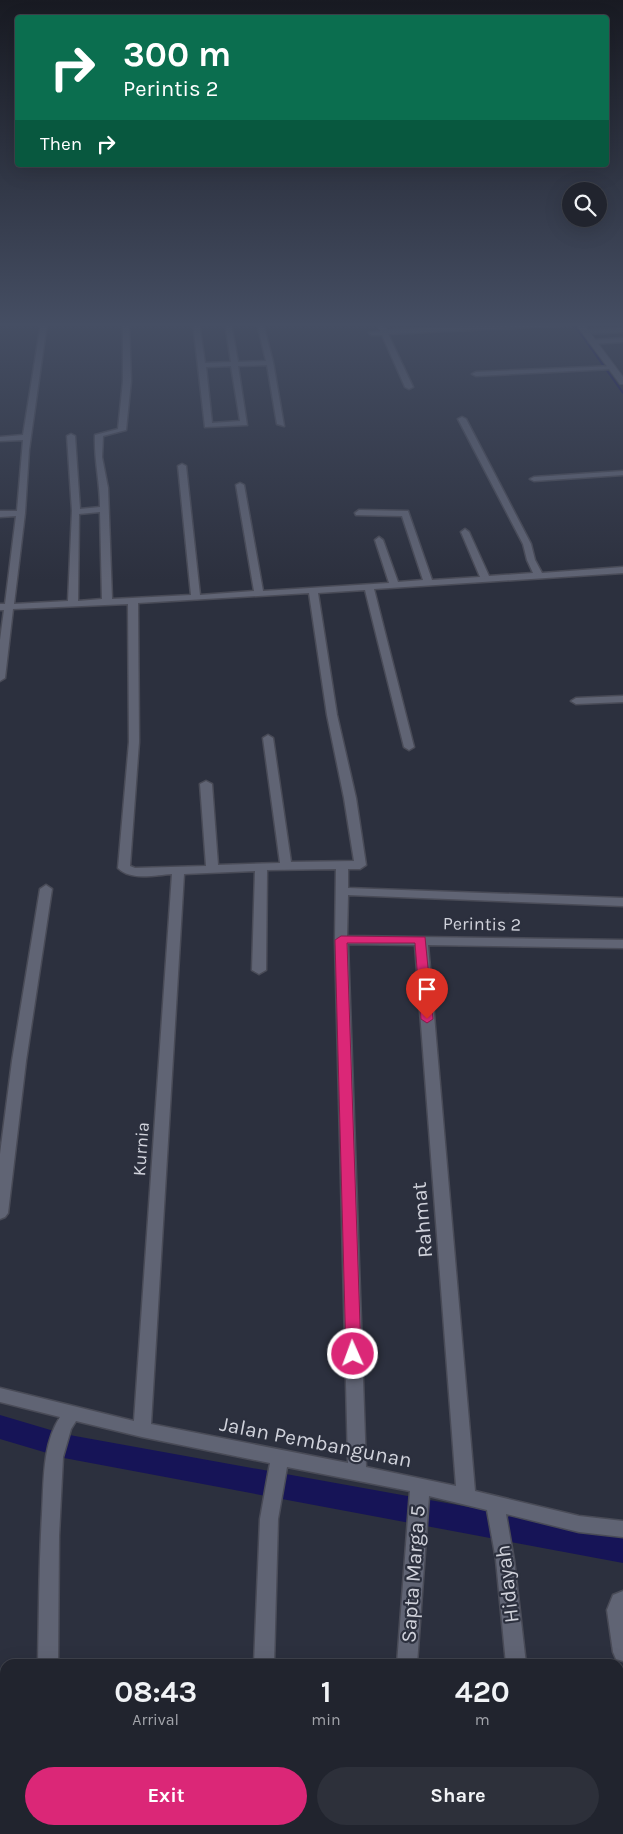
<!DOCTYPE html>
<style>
body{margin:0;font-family:Karla,sans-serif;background:#2d303a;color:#f1f3f6;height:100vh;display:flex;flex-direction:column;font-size:19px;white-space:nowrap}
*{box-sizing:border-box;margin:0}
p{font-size:16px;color:#a2a4aa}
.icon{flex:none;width:28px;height:28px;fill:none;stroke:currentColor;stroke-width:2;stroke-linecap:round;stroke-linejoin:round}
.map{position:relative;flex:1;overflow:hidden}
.drawer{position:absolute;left:0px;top:1659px;width:624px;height:176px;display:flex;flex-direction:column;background:#21242e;border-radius:15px 15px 0 0;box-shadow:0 5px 20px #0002,0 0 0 1px #3e414a}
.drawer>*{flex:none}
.banner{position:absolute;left:15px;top:15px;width:594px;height:152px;border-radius:5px;box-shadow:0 5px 20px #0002,0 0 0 1px #3e414a;background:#0b6e4f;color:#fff;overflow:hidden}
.controls{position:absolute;left:562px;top:182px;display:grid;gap:10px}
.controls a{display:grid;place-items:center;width:45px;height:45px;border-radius:50%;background:#21242e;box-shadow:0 5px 20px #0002,0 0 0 1px #3e414a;font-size:25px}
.pin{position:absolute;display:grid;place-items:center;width:42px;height:42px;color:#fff;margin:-51px -21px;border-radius:50% 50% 50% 0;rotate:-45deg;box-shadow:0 0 5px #0007}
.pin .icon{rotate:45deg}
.me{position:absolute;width:55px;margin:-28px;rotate:358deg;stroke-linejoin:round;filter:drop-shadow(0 0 4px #0008)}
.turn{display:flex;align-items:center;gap:18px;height:105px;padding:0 25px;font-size:22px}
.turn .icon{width:65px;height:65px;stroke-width:2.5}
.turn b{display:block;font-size:35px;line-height:42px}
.then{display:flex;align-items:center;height:48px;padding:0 25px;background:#0003;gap:10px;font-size:19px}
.eta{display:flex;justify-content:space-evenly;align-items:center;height:85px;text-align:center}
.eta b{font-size:30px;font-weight:700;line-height:35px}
.cta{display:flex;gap:10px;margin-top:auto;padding:10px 25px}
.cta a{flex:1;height:58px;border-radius:30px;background:#db2777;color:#fff;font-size:20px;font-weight:700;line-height:58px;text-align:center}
.cta a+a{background:#2d303a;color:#f1f3f6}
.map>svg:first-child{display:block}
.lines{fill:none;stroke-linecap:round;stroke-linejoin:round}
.stream{stroke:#161457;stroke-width:2}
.river{fill:#161457;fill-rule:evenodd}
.minor-casing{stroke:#494b57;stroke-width:3}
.tertiary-casing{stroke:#494b57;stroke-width:2}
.minor{fill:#606474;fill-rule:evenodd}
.tertiary{fill:#606474;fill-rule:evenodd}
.route{fill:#db2777;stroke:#8e194d}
.labels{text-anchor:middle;stroke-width:4.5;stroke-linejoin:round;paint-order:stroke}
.street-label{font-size:18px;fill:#d0d2db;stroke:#2c303e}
.near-street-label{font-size:21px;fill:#d0d2db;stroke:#2c303e}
</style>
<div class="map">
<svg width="623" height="1834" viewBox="0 0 623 1834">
<rect width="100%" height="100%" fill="#2c303e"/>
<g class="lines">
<path class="stream" d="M573,323L623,393"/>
<path class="river" d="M0,1415L64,1434L623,1535V1563L64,1458L0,1439Z"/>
<g class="minor-casing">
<g id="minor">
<path d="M41,323H47L29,450L25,513L14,604L68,601L72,511L67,436L71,434L75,436L80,509L100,507C100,482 94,460 95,435L118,429L123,381V323H129L131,381L126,430L103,436L102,457L108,488L112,599L191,595L178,466L182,464L186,466L200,595L254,591L236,485L240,483L244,485L263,591L389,583L375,540L379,537L383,540L398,582L423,580L402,516L356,515L355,513L359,510L408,511L432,580L480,577L461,532L465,529L469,532L489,576L533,573L527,560L523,544L458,419L462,417L466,419L531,544L535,560L542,573L623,567V573L374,589L414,747L409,750L404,747L365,590L318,593L337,715L356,798L366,865L360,869H348V888L623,898V906L348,895L347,936L623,940V948L428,945L475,1491L579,1516L623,1521V1537L579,1532L506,1514L514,1560L526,1664H506L496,1560L487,1510L429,1496L417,1664H397L410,1491L287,1467L278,1519L274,1664H254L260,1519L270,1463L142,1437L76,1421L71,1429L63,1457L59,1536L58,1664H38C39,1614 39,1564 42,1514C44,1482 42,1445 60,1417L0,1402V1388L134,1421L172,874C156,875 130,881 118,868L129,742L128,604L13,609L5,678L0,681V640L4,610H0V604H5L16,516L0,517V511H17L23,440L0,441V437L23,435ZM100,512L102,599L78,601L79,514ZM309,593L327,715L344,798L354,861L291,862L273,738L268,735L263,738L280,863L218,865L212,784L206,781L200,784L206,866L135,868L130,866L139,742L138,603ZM336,869L335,940L348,1463L151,1424L184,874L255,871L252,970L259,974L266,970L267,870ZM348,944L415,945L456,1486L366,1467Z"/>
<path d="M193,323H199L205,363L231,362L225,323H231L238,362L266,361L257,323H263L273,362L284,426L277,424L267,365L238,366L247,425L205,427ZM231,366L240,421L212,423L206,367Z"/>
<path d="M377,323H383L387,330L537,323H575L572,325L388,334L413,387L409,389L405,387L382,335H372L369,333L380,331Z"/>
<path d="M623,328V332L586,334L583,332L586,330Z"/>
<path d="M623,338V342L592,344L589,342L592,340Z"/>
<path d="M614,366L615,367L612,369L476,376L472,374L476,372Z"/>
<path d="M623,471V475L534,481L530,479L534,477Z"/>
<path d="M623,696V702L576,704L571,701L576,698Z"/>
<path d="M46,885L52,889L26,1061L8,1213L5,1217L0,1219V1154L12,1061L40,889Z"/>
<path d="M623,1591V1661L616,1659L613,1652L607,1610L613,1595Z"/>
<rect x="31" y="1830" width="22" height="4"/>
<rect x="252" y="1830" width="22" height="4"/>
<path d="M382,1830H404L403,1834H381Z"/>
<rect x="523" y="1830" width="22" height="4"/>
</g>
</g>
<g class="tertiary-casing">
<path id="tertiary" d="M575,323H583L623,377V384H620Z"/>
</g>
<use href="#minor" class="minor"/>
<use href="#tertiary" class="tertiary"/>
</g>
<linearGradient id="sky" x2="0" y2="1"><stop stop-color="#181a22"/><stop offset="0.56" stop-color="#454e63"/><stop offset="1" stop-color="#454e63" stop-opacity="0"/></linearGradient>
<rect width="623" height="580" fill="url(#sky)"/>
<path class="route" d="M341,936L425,937L433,1019L427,1023L421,1019L415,943H347L361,1354L359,1359L353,1360L348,1359L346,1354L335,940Z"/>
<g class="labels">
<g class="street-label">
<text transform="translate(482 924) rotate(1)" y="6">Perintis 2</text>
<text transform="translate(141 1149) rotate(-86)" y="6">Kurnia</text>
</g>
<g class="near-street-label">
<text transform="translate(422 1220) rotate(-95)" y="7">Rahmat</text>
<text transform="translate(316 1442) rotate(11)" y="7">Jalan Pembangunan</text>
<text transform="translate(413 1574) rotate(-86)" y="7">Sapta Marga 5</text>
<text transform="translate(507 1584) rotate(-97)" y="7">Hidayah</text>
</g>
</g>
</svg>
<div class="controls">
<a><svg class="icon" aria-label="search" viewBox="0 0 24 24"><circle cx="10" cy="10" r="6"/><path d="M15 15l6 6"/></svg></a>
</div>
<div class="pin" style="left:427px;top:1019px;background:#d93025"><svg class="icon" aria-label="arrive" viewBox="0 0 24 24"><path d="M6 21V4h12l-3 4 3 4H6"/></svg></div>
<svg class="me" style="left:353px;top:1354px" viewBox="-20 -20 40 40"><circle r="17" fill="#db2777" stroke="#fff" stroke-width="3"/><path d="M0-11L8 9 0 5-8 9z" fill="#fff"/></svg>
<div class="banner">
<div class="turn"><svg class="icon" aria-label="right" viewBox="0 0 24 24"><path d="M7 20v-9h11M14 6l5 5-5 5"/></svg><div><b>300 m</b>Perintis 2</div></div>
<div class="then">Then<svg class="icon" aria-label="right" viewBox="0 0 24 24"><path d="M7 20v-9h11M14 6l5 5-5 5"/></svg></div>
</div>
<section class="drawer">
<div class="eta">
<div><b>08:43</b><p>Arrival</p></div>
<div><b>1</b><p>min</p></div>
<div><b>420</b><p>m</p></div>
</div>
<div class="cta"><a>Exit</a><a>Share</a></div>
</section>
</div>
